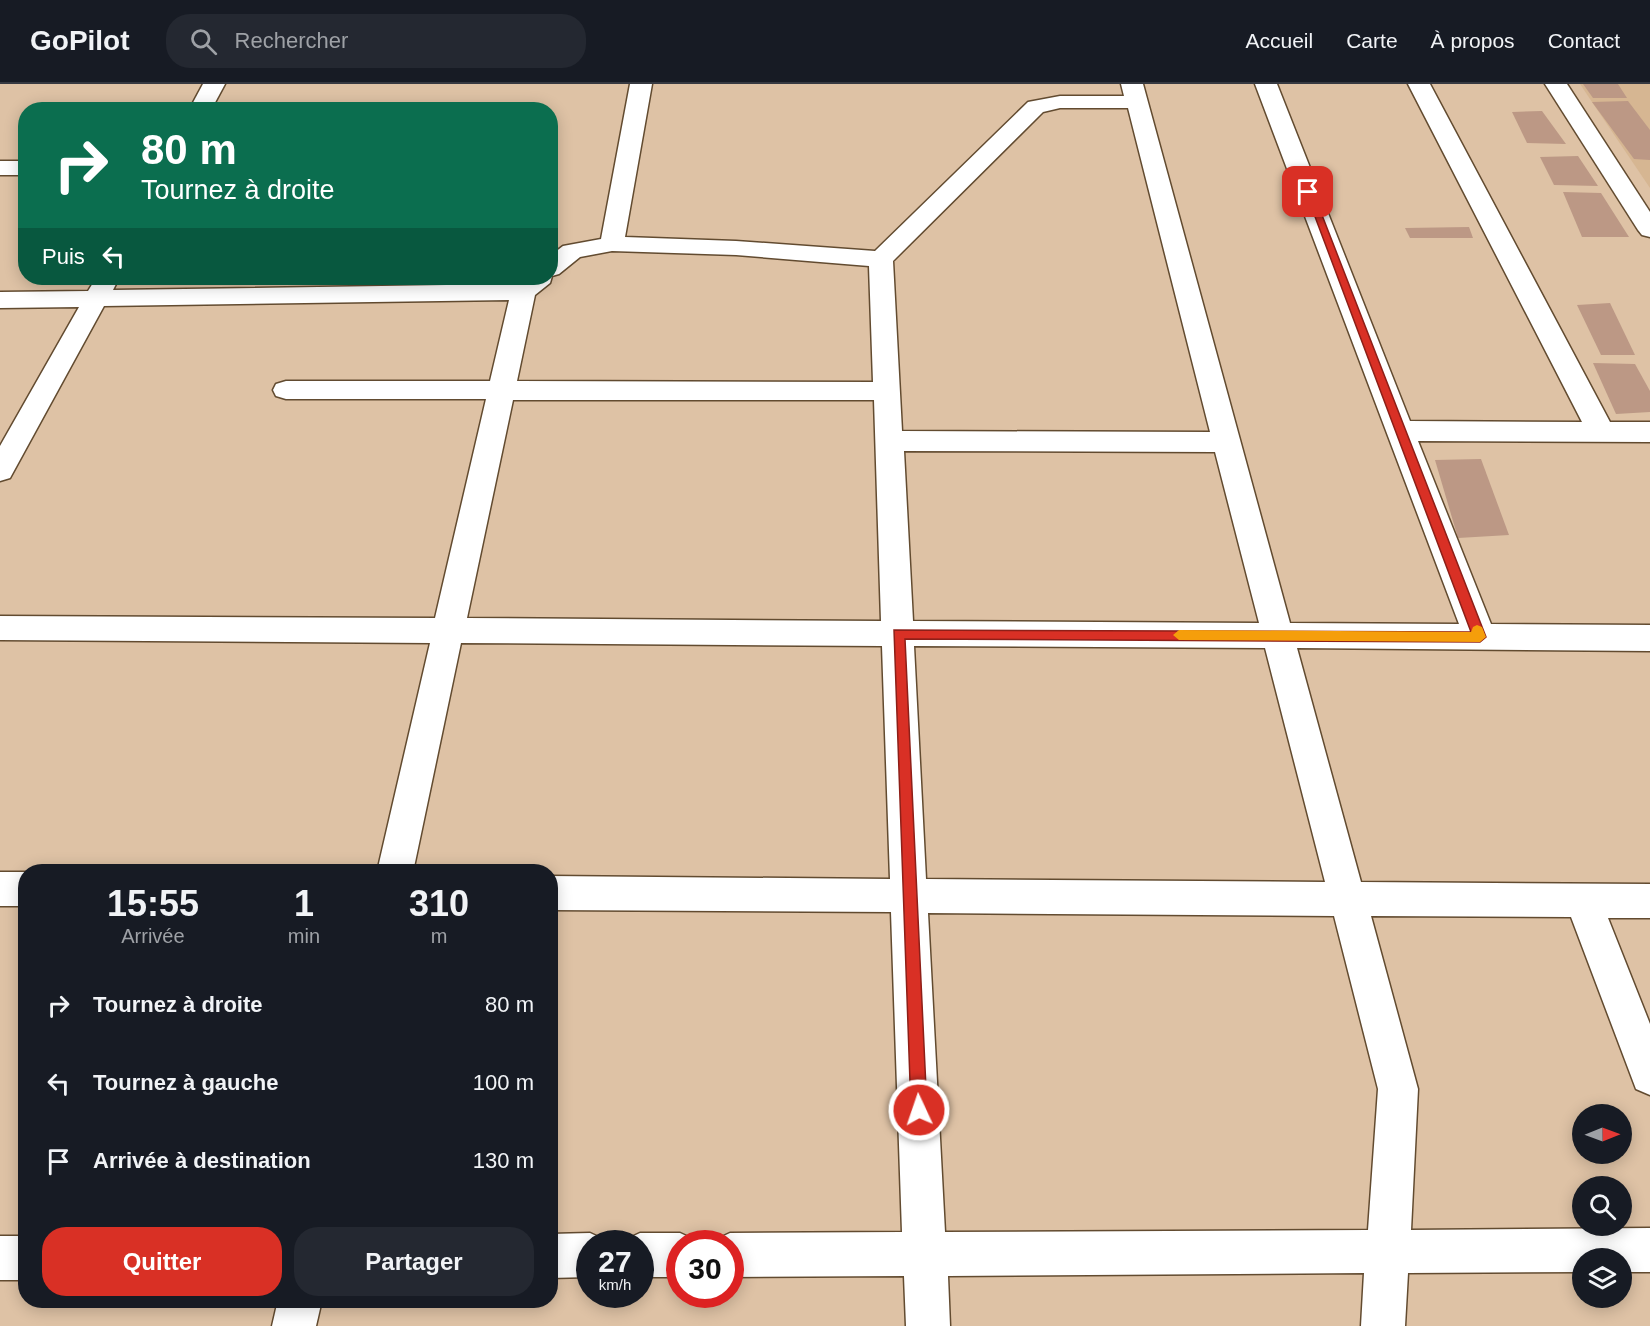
<!DOCTYPE html>
<html lang="fr">
<meta charset="utf-8">
<style>
body{margin:0;font-family:Helvetica,sans-serif;background:#242831;color:#f1f3f6;height:100vh;display:flex;flex-direction:column;font-size:22px;white-space:nowrap}
*{box-sizing:border-box;margin:0}
p{font-size:20px;color:#9ea1a6}
.icon{flex:none;width:33px;height:33px;fill:none;stroke:currentColor;stroke-width:2;stroke-linecap:round;stroke-linejoin:round}
.map{position:relative;flex:1;overflow:hidden}
.drawer{position:absolute;left:18px;top:780px;width:540px;height:444px;display:flex;flex-direction:column;background:#171b24;border-radius:24px;box-shadow:0 3px 15px #0003}
.drawer>*{flex:none}
.hud{position:absolute;left:18px;top:18px;width:540px;height:183px;border-radius:24px;box-shadow:0 3px 15px #0003;background:#0b6e4f;color:#fff;overflow:hidden}
.needle{width:39px;rotate:89deg}
.controls{position:absolute;left:1572px;top:1020px;display:grid;gap:12px}
.controls a{display:grid;place-items:center;width:60px;height:60px;border-radius:50%;background:#171b24;box-shadow:0 3px 15px #0003;font-size:30px}
.speed{position:absolute;left:576px;top:1146px;display:flex;gap:12px;font-size:30px;font-weight:700;text-align:center}
.speed>*{display:grid;place-content:center;width:78px;height:78px;border-radius:50%;background:#171b24;box-shadow:0 3px 15px #0003;line-height:1}
.speed small{font-size:15px;font-weight:400}
.speed .limit{border:9px solid #d22;background:#fff;color:#111}
.pin{position:absolute;display:grid;place-items:center;width:51px;height:51px;color:#fff;margin:-26px;border-radius:12px;box-shadow:0 3px 9px #0006}
.me{position:absolute;width:66px;margin:-33px;rotate:357deg;stroke-linejoin:round;filter:drop-shadow(0 0 4px #0008)}
.turn{display:flex;align-items:center;gap:21px;height:126px;padding:0 24px;font-size:27px}
.turn .icon{width:78px;height:78px;stroke-width:2.5}
.turn b{display:block;font-size:42px;line-height:51px}
.then{display:flex;align-items:center;height:57px;padding:0 24px;background:#0003;gap:12px;font-size:22px}
.eta{display:flex;justify-content:space-evenly;align-items:center;height:102px;text-align:center}
.eta b{font-size:36px;font-weight:700;line-height:42px}
.action{display:flex;gap:12px;margin-top:auto;padding:12px 24px}
.action a{flex:1;height:69px;border-radius:24px;background:#d93025;color:#fff;font-size:24px;font-weight:700;line-height:69px;text-align:center}
.action a+a{background:#242831;color:#f1f3f6}
ul{padding:0;list-style:none}
li{display:flex;align-items:center;gap:18px;height:78px;padding:0 24px}
li div{flex:1}
li b{display:block;font-size:22px}
li em{font-style:normal}
header{display:flex;align-items:center;gap:36px;box-sizing:border-box;height:84px;padding:0 30px;background:#171b24;border-bottom:2px solid #363941}
header strong{font-size:28px}
nav{display:flex;gap:33px;margin-inline-start:auto;font-size:21px}
.search{width:420px;height:54px;background:#242831;display:flex;align-items:center;gap:15px;box-sizing:border-box;padding:0 21px;border-radius:24px;color:#9ea1a6;font-size:22px}
.map>svg:first-child{display:block}
.built{fill:#d6b692}
.building{fill:#bc9885}
.lines{fill:none;stroke-linecap:round;stroke-linejoin:round}
.minor-casing{stroke:#624b30;stroke-width:3}
.minor{fill:#fff;fill-rule:evenodd}
.route{fill:#d93025;stroke:#8d1f18;stroke-width:1.5}
.slow{fill:#f59e0b}
</style>
<header>
<strong>GoPilot</strong>
<div class="search"><svg class="icon" aria-label="search" viewBox="0 0 24 24"><circle cx="10" cy="10" r="6"/><path d="M15 15l6 6"/></svg>Rechercher</div>
<nav><a>Accueil</a><a>Carte</a><a>À propos</a><a>Contact</a></nav>
</header>
<div class="map">
<svg width="1650" height="1242" viewBox="0 0 1650 1242">
<rect width="100%" height="100%" fill="#dec2a5"/>
<path class="built" d="M1580,0H1650V104L1592,18Z"/>
<g class="building">
<path d="M1583,0H1618L1627,14H1593Z"/>
<path d="M1628,17L1650,46V76L1634,75L1592,18Z"/>
<path d="M1542,27L1566,60L1527,59L1512,28Z"/>
<path d="M1578,72L1598,102L1554,101L1540,73Z"/>
<path d="M1563,108L1601,109L1629,153H1582Z"/>
<path d="M1469,143L1473,154H1410L1405,144Z"/>
<path d="M1610,219L1635,271H1601L1577,221Z"/>
<path d="M1593,279L1635,280L1650,307V328L1616,330Z"/>
<path d="M1481,375L1509,451L1458,454L1435,376Z"/>
</g>
<g class="lines">
<g class="minor-casing">
<g id="minor">
<path d="M203,0H225L211,26H189Z"/>
<path d="M630,0H652L625,153L736,157L875,167L1028,18L1060,12H1124L1121,0H1143L1290,539L1459,540L1255,0H1277L1410,337L1582,338L1408,0H1430L1610,338H1650V358L1418,357L1491,540L1650,541V567L1297,564L1361,798L1650,800V834H1608L1650,940V1011L1636,1005L1571,833L1371,832L1418,1005L1411,1146L1650,1144V1188H1622V1174H1582V1188L1408,1189L1405,1242H1361L1364,1189L948,1192L950,1242H906L904,1192L730,1193V1160H713L715,1156L730,1149L902,1148L891,828L550,826V792L890,795L882,562L461,559L413,788H377L430,559L0,556V532L435,534L486,315H286L276,312L273,306L276,300L286,297H490L509,216L104,222L10,394L0,397V362L79,223L0,224V208L88,207L96,194H114L117,198L113,206L517,200L526,194H550V172L563,162L601,155ZM1060,24H1128L1210,348L902,347L893,177L1043,28ZM612,167L736,171L869,182L873,298L517,297L535,211L550,199L552,192L559,190L580,173ZM513,316H874L881,537L467,534ZM904,367L1215,368L1259,539L913,537ZM914,562L1265,564L1325,798L926,795ZM928,829L1334,832L1378,1005L1368,1146L945,1148Z"/>
<path d="M1545,0H1567L1650,128V153L1642,151L1638,146Z"/>
<rect x="0" y="77" width="26" height="14"/>
<rect x="0" y="788" width="26" height="34"/>
<path d="M590,1149L605,1156L607,1160H590V1193L550,1194V1150Z"/>
<path d="M640,1149H680L695,1156L697,1160H680V1193H640V1160H623L625,1156Z"/>
<rect x="0" y="1152" width="26" height="44"/>
<path d="M278,1216H322L316,1242H272Z"/>
</g>
</g>
<use href="#minor" class="minor"/>
</g>
<path class="route" d="M1305,106L1313,108L1486,553L1480,558L905,555L927,1026L925,1032L919,1035L913,1032L911,1026L894,546L1471,548Z"/>
<path class="slow" d="M1477,541L1482,543L1486,553L1480,558L1179,556L1173,551L1179,546L1471,548L1473,543Z"/>
</svg>
<div class="controls">
<a><svg class="needle" viewBox="-14 -14 28 28"><path d="M0-13l5 13h-10z" fill="#e53935"/><path d="M0 13l5-13h-10z" fill="#9ea1a6"/></svg></a>
<a><svg class="icon" aria-label="search" viewBox="0 0 24 24"><circle cx="10" cy="10" r="6"/><path d="M15 15l6 6"/></svg></a>
<a><svg class="icon" aria-label="layers" viewBox="0 0 24 24"><path d="M12 4l9 5-9 5-9-5zM3 14l9 5 9-5"/></svg></a>
</div>
<div class="speed"><div>27<small>km/h</small></div><div class="limit">30</div></div>
<div class="pin" style="left:1308px;top:108px;background:#d93025"><svg class="icon" aria-label="arrive" viewBox="0 0 24 24"><path d="M6 21V4h12l-3 4 3 4H6"/></svg></div>
<svg class="me" style="left:919px;top:1026px" viewBox="-20 -20 40 40"><circle r="17" fill="#d93025" stroke="#fff" stroke-width="3"/><path d="M0-11L8 9 0 5-8 9z" fill="#fff"/></svg>
<div class="hud">
<div class="turn"><svg class="icon" aria-label="right" viewBox="0 0 24 24"><path d="M7 20v-9h11M14 6l5 5-5 5"/></svg><div><b>80 m</b>Tournez à droite</div></div>
<div class="then">Puis<svg class="icon" aria-label="left" viewBox="0 0 24 24"><path d="M17 20v-9H6M10 6l-5 5 5 5"/></svg></div>
</div>
<section class="drawer">
<div class="eta">
<div><b>15:55</b><p>Arrivée</p></div>
<div><b>1</b><p>min</p></div>
<div><b>310</b><p>m</p></div>
</div>
<ul>
<li><svg class="icon" aria-label="right" viewBox="0 0 24 24"><path d="M7 20v-9h11M14 6l5 5-5 5"/></svg><div><b>Tournez à droite</b></div><em>80 m</em></li>
<li><svg class="icon" aria-label="left" viewBox="0 0 24 24"><path d="M17 20v-9H6M10 6l-5 5 5 5"/></svg><div><b>Tournez à gauche</b></div><em>100 m</em></li>
<li><svg class="icon" aria-label="arrive" viewBox="0 0 24 24"><path d="M6 21V4h12l-3 4 3 4H6"/></svg><div><b>Arrivée à destination</b></div><em>130 m</em></li>
</ul>
<div class="action"><a>Quitter</a><a>Partager</a></div>
</section>
</div>
